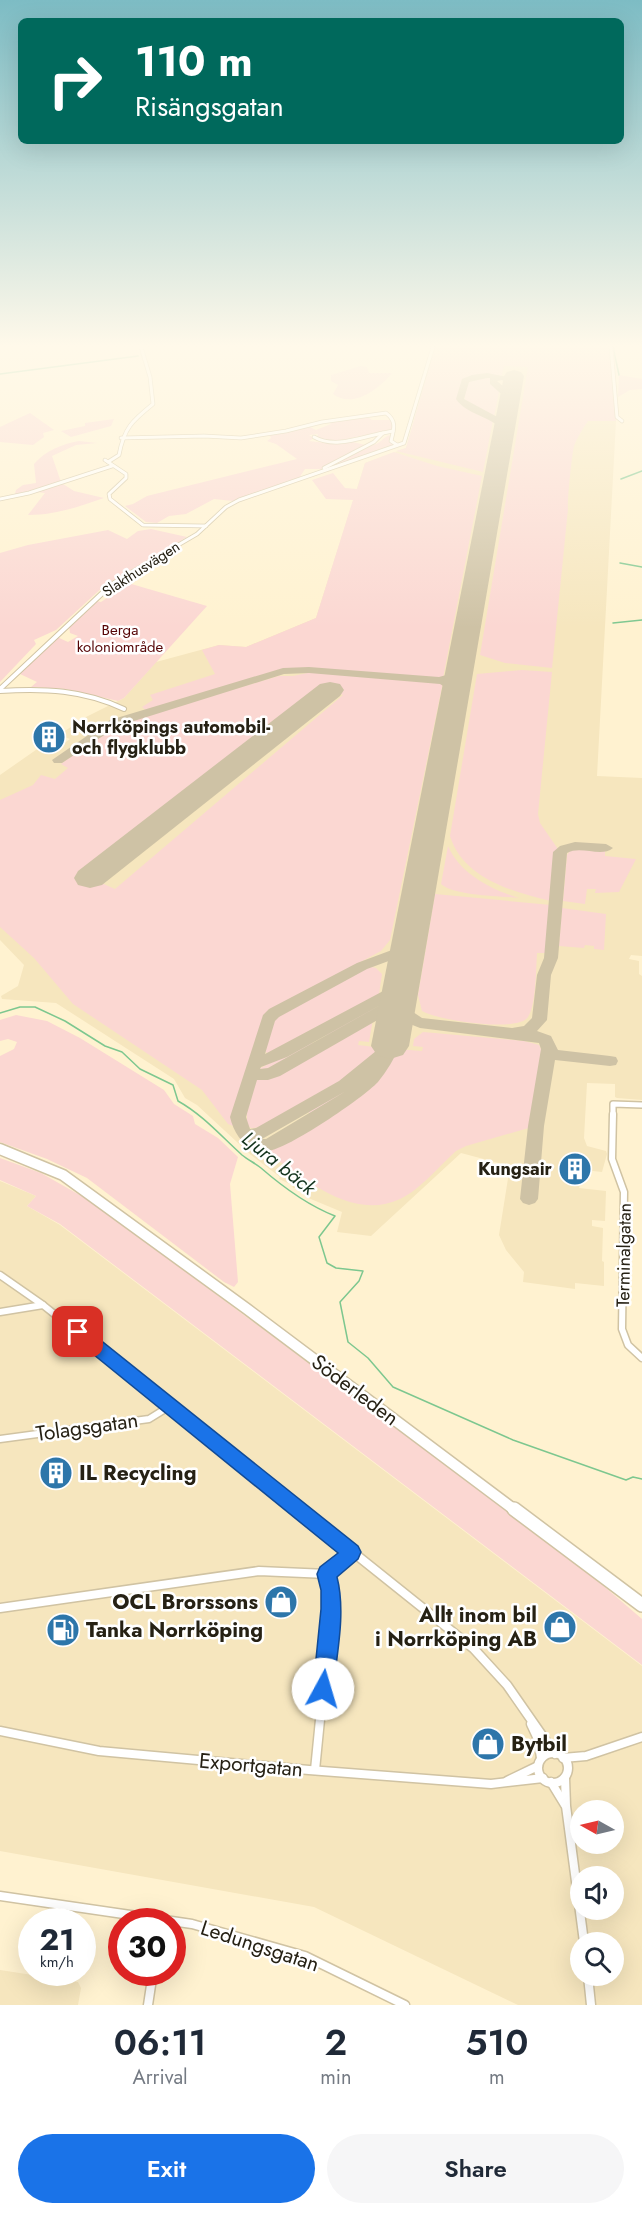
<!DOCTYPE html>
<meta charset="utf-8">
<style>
body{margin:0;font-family:Jost,sans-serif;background:#f6f6f7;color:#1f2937;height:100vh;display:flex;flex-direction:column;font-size:22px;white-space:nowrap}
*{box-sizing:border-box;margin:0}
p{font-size:20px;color:#747a83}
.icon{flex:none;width:33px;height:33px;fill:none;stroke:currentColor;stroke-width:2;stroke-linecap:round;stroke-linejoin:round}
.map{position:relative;height:2005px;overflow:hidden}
.details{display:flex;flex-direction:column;background:#fff;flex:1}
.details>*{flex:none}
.guide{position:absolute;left:18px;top:18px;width:606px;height:126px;border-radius:9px;box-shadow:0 6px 24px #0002;background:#00695c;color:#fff;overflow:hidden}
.needle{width:39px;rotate:278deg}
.controls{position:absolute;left:570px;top:1800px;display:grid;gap:12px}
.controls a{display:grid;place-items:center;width:54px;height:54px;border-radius:50%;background:#fff;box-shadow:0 6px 24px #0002;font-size:30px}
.speed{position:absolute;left:18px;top:1908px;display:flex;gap:12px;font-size:30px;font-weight:700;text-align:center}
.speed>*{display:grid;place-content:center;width:78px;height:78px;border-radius:50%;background:#fff;box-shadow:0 6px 24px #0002;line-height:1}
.speed small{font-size:15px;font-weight:400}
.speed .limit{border:9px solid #d22;background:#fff;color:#111}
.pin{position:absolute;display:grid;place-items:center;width:51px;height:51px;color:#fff;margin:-26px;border-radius:12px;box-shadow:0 3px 9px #0006}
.me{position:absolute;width:66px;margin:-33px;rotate:6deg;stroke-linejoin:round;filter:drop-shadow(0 0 4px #0008)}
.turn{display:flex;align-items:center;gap:21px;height:126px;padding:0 18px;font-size:27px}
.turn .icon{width:78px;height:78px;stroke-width:2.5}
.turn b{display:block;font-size:42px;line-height:51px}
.eta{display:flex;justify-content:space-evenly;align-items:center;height:102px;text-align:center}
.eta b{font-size:36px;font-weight:600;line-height:42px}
.button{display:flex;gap:12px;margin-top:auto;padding:12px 18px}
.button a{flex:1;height:69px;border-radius:36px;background:#1a73e8;color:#fff;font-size:24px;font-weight:600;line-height:69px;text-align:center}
.button a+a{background:#f6f6f7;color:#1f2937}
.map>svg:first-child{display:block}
.built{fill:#f6e6be;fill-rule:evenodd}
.green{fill:#fbd7d2;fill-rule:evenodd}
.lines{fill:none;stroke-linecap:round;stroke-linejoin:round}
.stream{stroke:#7dc78f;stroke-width:1.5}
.taxiway{fill:#cec2a5;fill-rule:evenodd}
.runway{fill:#cec2a5;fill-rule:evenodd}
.street-far4-casing{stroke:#d0c3a3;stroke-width:4.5}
.street-far3-casing{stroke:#d0c3a3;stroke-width:6}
.street-far2-casing{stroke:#d0c3a3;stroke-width:8}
.street-far1-casing{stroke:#d0c3a3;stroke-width:9}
.street-casing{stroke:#d0c3a3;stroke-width:11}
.primary-far1-casing{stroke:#d0c3a3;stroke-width:13}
.primary-casing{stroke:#d0c3a3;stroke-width:16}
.street-far4{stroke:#fff;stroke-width:3}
.street-far3{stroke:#fff;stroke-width:4}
.street-far2{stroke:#fff;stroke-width:5}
.street-far1{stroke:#fff;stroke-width:6}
.street{stroke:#fff;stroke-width:8}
.primary-far1{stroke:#fff;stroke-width:10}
.primary{stroke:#fff;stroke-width:13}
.route{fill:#1a73e8;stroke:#114b97;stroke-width:1.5}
.labels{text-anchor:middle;stroke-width:5;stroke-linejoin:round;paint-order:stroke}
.far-street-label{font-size:15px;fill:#262114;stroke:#fff}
.far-park-label{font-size:15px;fill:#550405;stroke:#fff}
.poi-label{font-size:18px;font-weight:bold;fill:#262114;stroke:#fff;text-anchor:start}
.street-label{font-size:18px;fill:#262114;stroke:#fff}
.water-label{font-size:20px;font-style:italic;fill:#14341d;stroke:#fff}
.near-street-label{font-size:21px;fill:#262114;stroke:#fff}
.near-poi-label{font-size:21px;font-weight:bold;fill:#262114;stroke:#fff;text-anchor:start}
</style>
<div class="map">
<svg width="642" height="2005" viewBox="0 0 642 2005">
<rect width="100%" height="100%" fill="#fff2d0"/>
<g class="built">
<path d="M435,347H609L616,421L597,776L642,778V956L631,955L629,959L639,961V974L642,976V1100L617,1098L615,1097V1084L587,1083L584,1138L587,1146L606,1151L607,1154L602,1172L584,1170L579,1188L606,1191L605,1221L592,1220V1226L603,1228L602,1261L604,1262V1286L575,1283V1289L523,1282L524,1272L506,1250L499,1235L510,1166L461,1153L371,1236L337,1232L342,1212L306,1197L296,1188H293L292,1185L279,1179L280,1177L251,1155L197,1105L185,1098L174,1079L56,1003L2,999L1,996L18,986L24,965L0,940V775L43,745L55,750L70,739L59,735L84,718L124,698L156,662L219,645L246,647L316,618L365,463L406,448Z"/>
<path d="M0,1181L36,1196L27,1206L60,1225L642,1666V2005H518L314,1907L0,1851ZM580,1810H614V1844H580ZM580,1876H614V1910H580ZM580,1942H614V1976H580Z"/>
<path d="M0,1970L78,1982L81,1988L78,2005H0Z"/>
</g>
<g class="green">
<path d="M435,347H609L616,421H588C583,428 577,438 574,446C572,454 567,501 568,509L552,668L505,663L480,655L528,367L504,366L502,375H474L462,379L458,402L493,420L483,472L396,451L406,448Z"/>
<path d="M361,366L367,367L369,373H392C379,389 353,409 333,394L338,385L331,381V375Z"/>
<path d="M619,375L642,379V389L630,390L618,397Z"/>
<path d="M477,378H491L490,383L499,392L494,416L465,400C464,391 467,380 477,378Z"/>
<path d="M30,413L54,430L43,433L44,437L33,445L0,442V427Z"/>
<path d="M366,416L372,420H392L394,426L391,430L331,442L317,437L318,434L309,435L314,438L309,441L334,444L349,440C354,443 368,446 373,445C380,444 383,437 390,435L393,446L338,465L328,464L322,469H305L299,478L288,482L233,501L214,499L186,514L169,516L157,523L146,522L125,506L133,504L147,496L297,459L276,444L267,441L271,438L269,434L310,427L316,430L331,424L329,422Z"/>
<path d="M114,419L111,426L71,437L61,431L85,426V423Z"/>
<path d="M79,441L97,443L76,445L52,456L61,482L18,496L15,494L16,490L23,485L36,483L34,464C45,451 62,444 79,441Z"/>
<path d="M394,452L437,466L482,476L443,678L291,668L147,711L142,707L153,700L150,695L215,674L202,650L219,645L246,647L316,618L353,500L326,499L312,480L333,473L345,488L357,489L365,463Z"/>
<path d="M63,484L74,491L104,498C78,507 55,515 28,515L45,493L37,492Z"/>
<path d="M151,529L187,537L105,585L56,630L34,640L36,644L0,682V553L28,545L108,530L127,539L138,531Z"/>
<path d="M121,581L207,606L124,698L118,701L66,689L31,687L37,682L20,674L57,637L68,642L78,636L70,633L69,626L96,601L101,602L110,596L105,593Z"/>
<path d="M522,670L552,672L538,814L540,823L560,852H556L551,901C512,892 463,878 450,836L477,674Z"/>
<path d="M312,672L443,682L390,940L381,951L283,1004L263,1020L235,1115L236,1127L228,1124L202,1090L73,1004L34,958L0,927V800L33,785L41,775L55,779L68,768L61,764L104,731L118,723L279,676H293ZM321,687L343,695L115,889L81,874Z"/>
<path d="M448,846C460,874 492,890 519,898C501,896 454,896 441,884Z"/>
<path d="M581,848L605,850V856L636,859L619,892L595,893L596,889H587L585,904L563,901L567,855L570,851Z"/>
<path d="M435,894L551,905L546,953H537C536,969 536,1005 528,1017C518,1033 437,1020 422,1011L418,995Z"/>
<path d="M562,908L606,914L604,950L594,949V946L585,945L584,948L559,946Z"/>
<path d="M367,966L376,968L382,974L379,994L376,997L274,1054L271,1055L264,1051L271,1022L276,1015Z"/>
<path d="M372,1005L374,1009L370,1014L333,1036H326L329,1031Z"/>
<path d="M16,1015L47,1021L80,1038L164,1090L174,1104L193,1116L195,1124L218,1138L238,1157L230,1184L238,1282L234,1287L224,1282L87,1178L47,1159L0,1142V1056L14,1049L17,1042L8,1039L0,1041V1020Z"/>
<path d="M373,1019L369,1042L359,1041L358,1045L383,1048L370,1062L353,1075L265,1127L251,1128L247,1125V1111L257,1076H270L279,1072Z"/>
<path d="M423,1032L524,1041L539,1045C548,1058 534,1110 532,1127L466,1146L456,1151C439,1166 421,1189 400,1199C351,1222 301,1176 264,1150L361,1093L377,1078L396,1049L422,1051L423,1047L413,1046L414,1039Z"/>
<path d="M305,1043L311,1042L314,1045C303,1057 278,1071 261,1071L259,1069Z"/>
<path d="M386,1055C369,1081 342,1107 310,1114L308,1111L313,1105L358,1079Z"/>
<path d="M0,1158L41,1173L92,1202L498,1504L599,1582L642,1619V1665L60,1224L27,1206L36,1196L0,1180Z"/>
</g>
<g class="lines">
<g class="stream">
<path d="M613,347L619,375"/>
<path d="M0,374L138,356"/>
<path d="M621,479L642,471"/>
<path d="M620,563L642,567"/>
<path d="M613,623L642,620"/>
<path d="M0,1013L20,1007H35L65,1021L105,1046L122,1052L140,1069L173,1085L178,1101C203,1115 221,1136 242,1155C248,1160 255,1163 261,1168C284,1188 307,1205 335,1216L319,1237L327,1263L336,1268L363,1271L359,1281L340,1302L348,1342L368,1358L393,1387L513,1440L626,1480L633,1477L642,1479"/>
</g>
<g class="taxiway">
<path d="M487,373L513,378L517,384L513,387L502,380L497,381L513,395V399H507L490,384V378H487L469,382L464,399L503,420L510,427L508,429H502C489,416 466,414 456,399L462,379L472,375Z"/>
<path d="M461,658L467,661L461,676L451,681L460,687L458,705H450L448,689L440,684L309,673L284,674L118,726L62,763H54L52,760L110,720L283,668L309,667L439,677L450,674L455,661Z"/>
<path d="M575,842L606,844L613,848C601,858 581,845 567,853L558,958L551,975L547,1020L537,1031L551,1036L558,1050L610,1056L616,1057L618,1061L616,1065L610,1066L555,1060L544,1126L538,1199L535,1203L529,1205L523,1203L520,1199L528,1126L541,1049L539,1043L420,1028L405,1022L395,1010L280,1076L268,1080H257L246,1117L250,1129L256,1128L339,1081L376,1051L382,1050L387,1042H397L400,1046C394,1059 387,1071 378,1082C363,1098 288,1149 268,1151C247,1153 234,1135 230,1117L263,1015L269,1009L357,963L408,944L415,949L413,952L367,969L279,1017L275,1021L265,1054L402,981L409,986L403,992L407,996L410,1010L422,1018L512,1028L524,1026L532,1018L537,975L544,958L553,852L560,846ZM393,998L268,1068L260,1069L261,1067L287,1057ZM346,1091L266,1139H262Z"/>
</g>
<g class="runway">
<path d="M514,370L521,372L524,376L409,1046L403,1055L390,1059L377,1055L371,1046L504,376L507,372Z"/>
<path d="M330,682L340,684L344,690L340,696L102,885L90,888L78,885L74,878L78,871L320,684Z"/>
</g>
<g class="street-far4-casing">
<g id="street-far4">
<path d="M611,347L617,417L622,421"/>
<path d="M314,437C335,449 361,437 383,433"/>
<path d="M121,438L204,436L241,438L286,431L322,422L386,413C397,421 394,429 391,441L397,445"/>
<path d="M105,460L126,474V478L109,494L110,499L143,525L206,526"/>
<path d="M108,462L119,455C124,428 132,421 153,404L150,377L141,347"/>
<path d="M324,468L374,442L383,433L393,431"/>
<path d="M0,499L29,493L112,466"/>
<path d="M173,548L197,534L226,507L239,500L404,443L433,347"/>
</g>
</g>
<g class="street-far3-casing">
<g id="street-far3">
<path d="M0,689L111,585L175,547"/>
<path d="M0,691C44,688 84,690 124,709"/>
</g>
</g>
<g class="street-far2-casing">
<path id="street-far2" d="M613,1116V1104L642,1105"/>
</g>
<g class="street-far1-casing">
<g id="street-far1">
<path d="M613,1114L612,1159L624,1192L622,1329L628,1345L642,1358"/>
<path d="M0,1275L43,1305L301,1511"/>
<path d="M0,1312L43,1305"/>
<path d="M0,1439L149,1419L170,1406"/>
</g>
</g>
<g class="street-casing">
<g id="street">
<path d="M299,1509L474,1649L507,1685L555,1754"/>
<path d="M0,1608L259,1571L327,1574L351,1553"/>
<path d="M531,1724L538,1739L541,1758"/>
<path d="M0,1731L99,1751L309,1770L491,1784L543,1778"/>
<circle cx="553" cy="1768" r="15"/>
<path d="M563,1758L586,1756L642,1737"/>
<path d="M315,1770L331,1609V1590L327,1574"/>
<path d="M565,1778L566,1806L584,1942"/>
<path d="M507,1781L538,1766"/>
<path d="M551,1782L565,1805"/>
<path d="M0,1896L192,1924L305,1956L405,2005"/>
<path d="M588,1976L591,2005"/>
<path d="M148,2005L153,1972"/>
</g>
</g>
<g class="primary-far1-casing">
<path id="primary-far1" d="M0,1149L63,1175L247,1309L516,1511"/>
</g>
<g class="primary-casing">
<path id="primary" d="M514,1509L642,1605"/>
</g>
<use href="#street-far4" class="street-far4"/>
<use href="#street-far3" class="street-far3"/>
<use href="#street-far2" class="street-far2"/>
<use href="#street-far1" class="street-far1"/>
<use href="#street" class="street"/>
<use href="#primary-far1" class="primary-far1"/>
<use href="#primary" class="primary"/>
</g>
<linearGradient id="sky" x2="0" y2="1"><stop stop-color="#7dbcc4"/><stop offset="0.55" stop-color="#fff9ea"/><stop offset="1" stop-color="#fff9ea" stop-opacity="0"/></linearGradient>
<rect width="642" height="628" fill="url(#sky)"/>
<path class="route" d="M78,1325L84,1327L358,1546L361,1552L358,1559L337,1577C346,1612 337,1653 333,1689L330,1696L323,1699L316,1696L313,1689L321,1609V1590L317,1574L320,1567L338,1553L72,1337L69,1332L72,1327Z"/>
<defs>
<g id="building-disc" transform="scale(1.725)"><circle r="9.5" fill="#2d76aa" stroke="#fff"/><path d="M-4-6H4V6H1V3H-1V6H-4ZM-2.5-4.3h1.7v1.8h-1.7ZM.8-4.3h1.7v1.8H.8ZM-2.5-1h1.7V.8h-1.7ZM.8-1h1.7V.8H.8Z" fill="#fff"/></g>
<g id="shop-disc" transform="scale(1.725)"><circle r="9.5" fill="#2d76aa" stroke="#fff"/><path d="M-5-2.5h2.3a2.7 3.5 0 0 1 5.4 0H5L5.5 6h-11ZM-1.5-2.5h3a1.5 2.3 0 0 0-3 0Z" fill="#fff"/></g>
<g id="fuel-disc" transform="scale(1.725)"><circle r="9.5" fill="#2d76aa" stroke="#fff"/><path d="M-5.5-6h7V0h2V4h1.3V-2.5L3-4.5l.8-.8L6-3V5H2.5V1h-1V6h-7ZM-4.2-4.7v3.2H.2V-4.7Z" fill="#fff"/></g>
</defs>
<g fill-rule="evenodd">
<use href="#building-disc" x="49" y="737"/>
<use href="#building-disc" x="575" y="1169"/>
<use href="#building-disc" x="56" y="1473"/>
<use href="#shop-disc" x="281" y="1602"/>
<use href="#shop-disc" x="560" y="1627"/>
<use href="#fuel-disc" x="63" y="1630"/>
<use href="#shop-disc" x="488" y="1744"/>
</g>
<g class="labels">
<g class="far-street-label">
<text transform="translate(141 569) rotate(-33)" y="5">Slakthusvägen</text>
</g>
<g class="far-park-label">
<text x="120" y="635">Berga<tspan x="120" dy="17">koloniområde</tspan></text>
</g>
<g class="poi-label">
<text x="72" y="733">Norrköpings automobil-<tspan x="72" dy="21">och flygklubb</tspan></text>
<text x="552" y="1175" text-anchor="end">Kungsair</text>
</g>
<g class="street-label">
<text transform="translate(624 1255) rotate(-89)" y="6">Terminalgatan</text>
</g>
<g class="water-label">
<text transform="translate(279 1163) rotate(39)" y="7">Ljura bäck</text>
</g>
<g class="near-street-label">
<text transform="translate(355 1390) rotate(37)" y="7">Söderleden</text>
<text transform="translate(87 1427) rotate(-8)" y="7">Tolagsgatan</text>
<text transform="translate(251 1765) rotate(5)" y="7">Exportgatan</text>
<text transform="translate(260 1946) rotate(18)" y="7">Ledungsgatan</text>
</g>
<g class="near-poi-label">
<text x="79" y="1480">IL Recycling</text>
<text x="258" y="1609" text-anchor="end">OCL Brorssons</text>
<text x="537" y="1622" text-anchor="end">Allt inom bil<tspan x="537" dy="24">i Norrköping AB</tspan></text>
<text x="86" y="1637">Tanka Norrköping</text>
<text x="511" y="1751">Bytbil</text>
</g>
</g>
</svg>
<div class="controls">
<a><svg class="needle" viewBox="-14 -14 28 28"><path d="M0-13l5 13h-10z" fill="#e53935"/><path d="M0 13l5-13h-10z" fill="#747a83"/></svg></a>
<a><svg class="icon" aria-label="sound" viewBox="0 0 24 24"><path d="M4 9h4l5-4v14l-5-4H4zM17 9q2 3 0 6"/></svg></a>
<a><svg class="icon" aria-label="search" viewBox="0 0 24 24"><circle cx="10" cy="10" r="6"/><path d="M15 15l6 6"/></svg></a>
</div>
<div class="speed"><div>21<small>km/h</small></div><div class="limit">30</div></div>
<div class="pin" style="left:78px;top:1332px;background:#d93025"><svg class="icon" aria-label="arrive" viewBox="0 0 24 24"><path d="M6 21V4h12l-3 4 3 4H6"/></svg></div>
<svg class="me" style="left:323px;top:1689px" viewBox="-20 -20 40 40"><circle r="19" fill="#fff"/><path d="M0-13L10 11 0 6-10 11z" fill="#1a73e8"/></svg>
<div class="guide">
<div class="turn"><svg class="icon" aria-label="right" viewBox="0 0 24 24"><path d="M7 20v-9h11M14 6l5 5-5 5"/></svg><div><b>110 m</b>Risängsgatan</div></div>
</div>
</div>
<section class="details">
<div class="eta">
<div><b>06:11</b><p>Arrival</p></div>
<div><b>2</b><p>min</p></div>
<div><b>510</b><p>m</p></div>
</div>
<div class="button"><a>Exit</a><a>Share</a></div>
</section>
